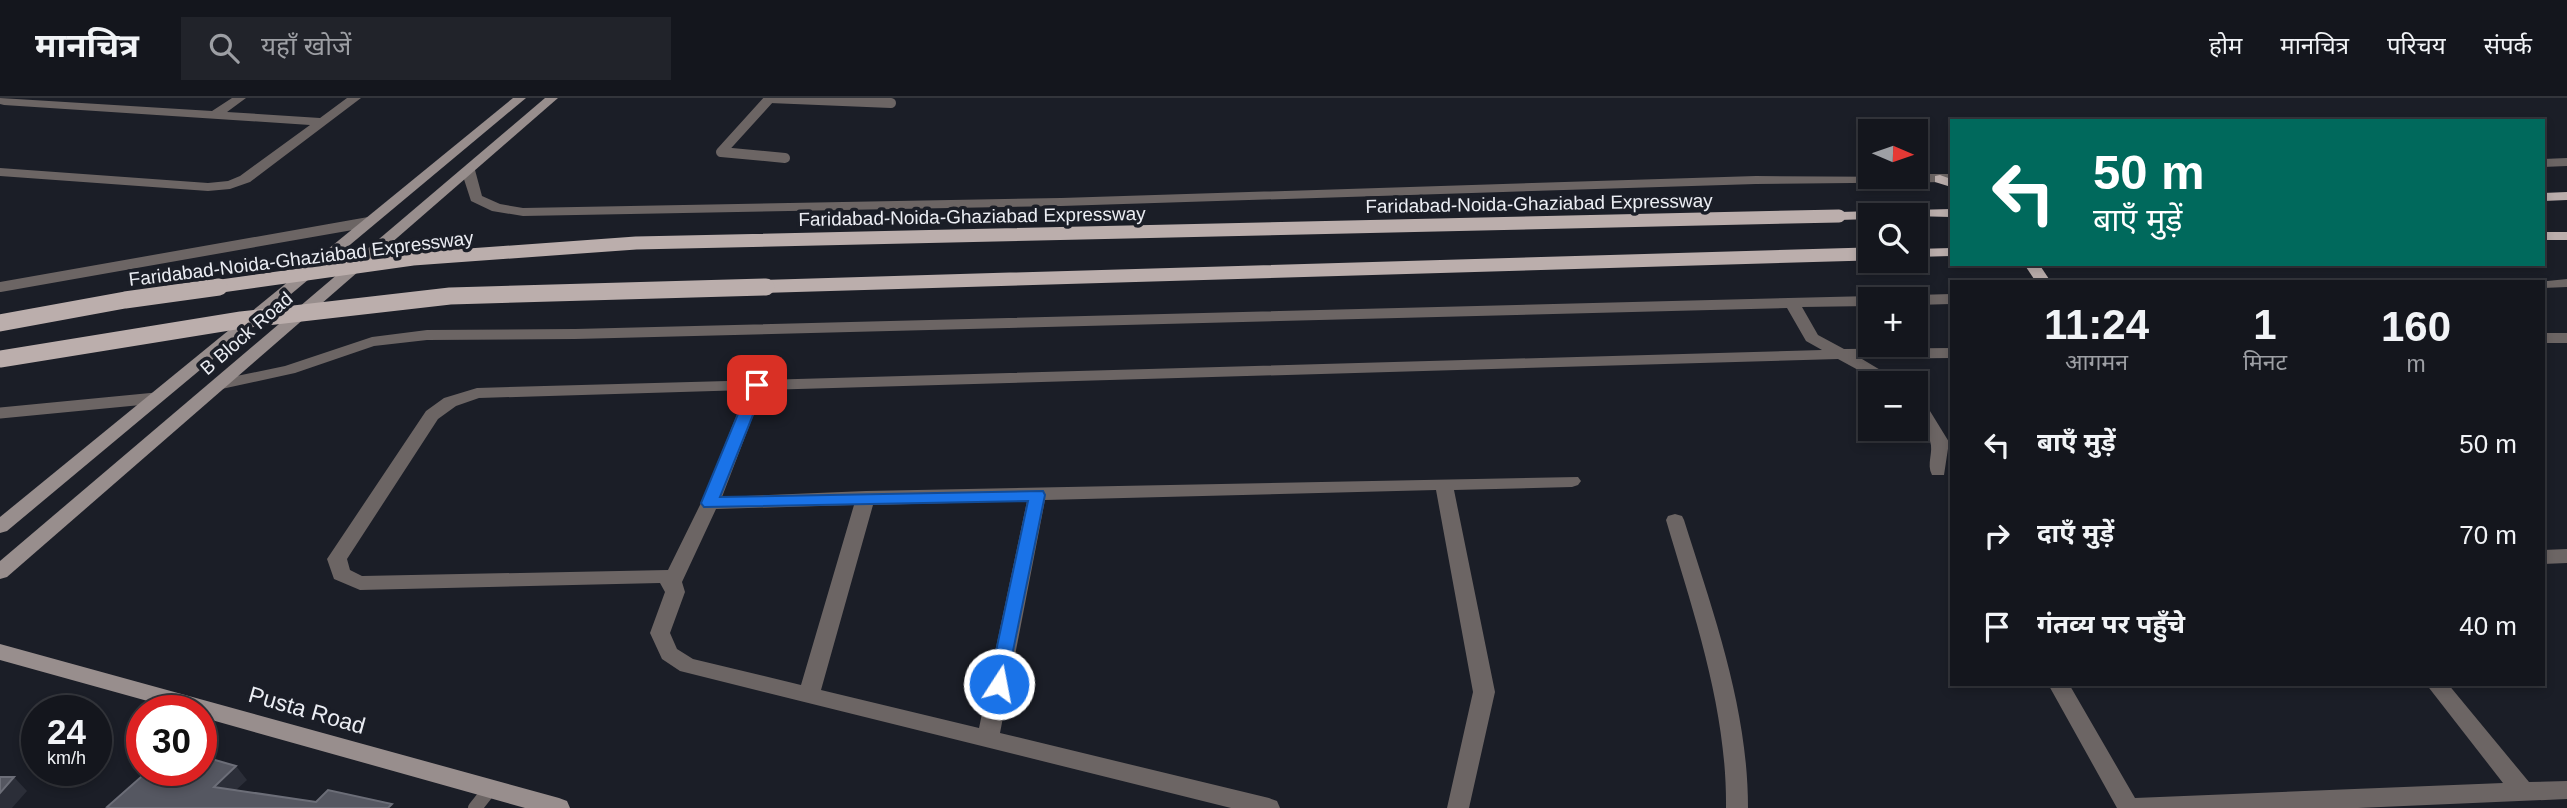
<!DOCTYPE html>
<html lang="hi">
<meta charset="utf-8">
<style>
body{margin:0;font-family:Arial,"Noto Sans Devanagari",sans-serif;background:#21232a;color:#f1f3f6;height:100vh;display:flex;flex-direction:column;font-size:26px;white-space:nowrap}
*{box-sizing:border-box;margin:0}
p{font-size:23px;color:#9d9fa4}
.icon{flex:none;width:38px;height:38px;fill:none;stroke:currentColor;stroke-width:2;stroke-linecap:round;stroke-linejoin:round}
.map{position:relative;flex:1;overflow:hidden}
.drawer{position:absolute;left:1950px;top:182px;width:595px;height:406px;display:flex;flex-direction:column;background:#14161d;border-radius:0px;box-shadow:0 4px 10px #0003,0 0 0 2px #33353b}
.drawer>*{flex:none}
.guide{position:absolute;left:1950px;top:21px;width:595px;height:147px;border-radius:0px;box-shadow:0 4px 10px #0003,0 0 0 2px #33353b;background:#00695c;color:#fff;overflow:hidden}
.needle{width:46px;rotate:92deg}
.fabs{position:absolute;left:1858px;top:21px;display:grid;gap:14px}
.fabs a{display:grid;place-items:center;width:70px;height:70px;border-radius:0px;background:#14161d;box-shadow:0 4px 10px #0003,0 0 0 2px #33353b;font-size:35px}
.speed{position:absolute;left:21px;top:597px;display:flex;gap:14px;font-size:35px;font-weight:700;text-align:center}
.speed>*{display:grid;place-content:center;width:91px;height:91px;border-radius:50%;background:#14161d;box-shadow:0 4px 10px #0003,0 0 0 2px #33353b;line-height:1}
.speed small{font-size:18px;font-weight:400}
.speed .limit{border:10px solid #d22;background:#fff;color:#111}
.pin{position:absolute;display:grid;place-items:center;width:60px;height:60px;color:#fff;margin:-30px;border-radius:14px;box-shadow:0 4px 10px #0006}
.me{position:absolute;width:77px;margin:-38px;rotate:11deg;stroke-linejoin:round;filter:drop-shadow(0 0 5px #0008)}
.turn{display:flex;align-items:center;gap:24px;height:147px;padding:0 28px;font-size:32px}
.turn .icon{width:91px;height:91px;stroke-width:2.5}
.turn b{display:block;font-size:49px;line-height:60px}
.eta{display:flex;justify-content:space-evenly;align-items:center;height:119px;text-align:center}
.eta b{font-size:42px;font-weight:700;line-height:49px}
ul{padding:0;list-style:none}
li{display:flex;align-items:center;gap:21px;height:91px;padding:0 28px}
li div{flex:1}
li b{display:block;font-size:26px}
li em{font-style:normal}
header{display:flex;align-items:center;gap:42px;box-sizing:border-box;height:98px;padding:0 35px;background:#14161d;border-bottom:2px solid #33353b}
header strong{font-size:33px}
nav{display:flex;gap:38px;margin-inline-start:auto;font-size:24px}
.search{width:490px;height:63px;background:#21232a;display:flex;align-items:center;gap:18px;box-sizing:border-box;padding:0 24px;border-radius:0px;color:#9d9fa4;font-size:26px}
.map>svg:first-child{display:block}
.lines{fill:none;stroke-linecap:round;stroke-linejoin:round}
.lane-far2{stroke:#6c6564;stroke-width:10}
.lane-far1{stroke:#6c6564;stroke-width:11}
.lane{stroke:#6c6564;stroke-width:14}
.street{fill:#6c6564;fill-rule:evenodd}
.secondary{fill:#988e8d;fill-rule:evenodd}
.primary{fill:#bbaeac;fill-rule:evenodd}
.primary-bridge-far1{stroke:#bbaeac;stroke-width:13}
.primary-bridge{stroke:#bbaeac;stroke-width:17}
.shaded-wall{fill:#2b2e38}
.building{fill:#555761;stroke:#6c6e78;stroke-width:2}
.route{fill:#1a73e8;stroke:#114b97;stroke-width:2}
.labels{text-anchor:middle;stroke-width:7;stroke-linejoin:round;paint-order:stroke}
.street-label{font-size:19px;fill:#ebedf3;stroke:#1b1e27}
.near-street-label{font-size:23px;fill:#ebedf3;stroke:#1b1e27}
</style>
<header>
<strong>मानचित्र</strong>
<div class="search"><svg class="icon" aria-label="search" viewBox="0 0 24 24"><circle cx="10" cy="10" r="6"/><path d="M15 15l6 6"/></svg>यहाँ खोजें</div>
<nav><a>होम</a><a>मानचित्र</a><a>परिचय</a><a>संपर्क</a></nav>
</header>
<div class="map">
<svg width="2567" height="710" viewBox="0 0 2567 710">
<rect width="100%" height="100%" fill="#1b1e27"/>
<g class="lines">
<g class="lane-far2">
<path d="M770,0L721,54L785,60"/>
<path d="M770,0L891,5"/>
<path d="M0,189L369,124"/>
</g>
<path class="lane-far1" d="M0,315L156,300"/>
<g class="lane">
<path d="M201,623L212,613"/>
<path d="M475,710L490,691"/>
</g>
<g class="street">
<path d="M0,0L212,13L232,0H246L227,14L320,20L347,0H361L250,84L230,91L208,93L0,78V70L208,85L228,83L240,78L310,27L4,7L0,6Z"/>
<path d="M2567,60V68L2543,69V61Z"/>
<path d="M468,68L475,72L482,98L500,106L523,110L1061,100L1756,78L1916,79V76H1951V84L1756,86L1061,108L523,118L492,113L471,103L461,72Z"/>
<path d="M2567,181V189L2543,190V184H2537Z"/>
<path d="M1951,196V206L1916,207V201H1909L1916,197Z"/>
<path d="M1871,198L1877,201H1871V208L1802,209L1818,237L1844,251L1951,250V260L1862,261L1902,285H1882L1838,261L763,292L722,399L866,393L1578,379L1581,383L1578,387L1572,389L1454,392L1495,594L1469,710H1447L1473,594L1436,392L1045,402L1000,635L1269,700L1277,703L1280,710H1231L680,573L662,561L650,535L665,494L660,485L360,492L334,481L327,461L426,313L444,300L477,290L1822,252L1806,243L1787,210L575,241L427,242L374,248L295,275L217,292L209,287L217,282L285,268L372,239L427,232L575,231ZM747,292L701,405L668,472L362,478L350,472L347,461L438,321L456,308L479,300ZM1027,403L979,630L821,592L873,407ZM854,407L801,587L693,561L677,551L670,535L685,494L682,484L716,411Z"/>
<rect x="2543" y="235" width="24" height="10"/>
<path d="M1916,299L1922,300L1949,344L1944,377H1932C1926,366 1934,354 1930,343C1923,321 1916,327 1916,299Z"/>
<path d="M1675,416L1682,418L1684,422C1714,517 1748,610 1748,710H1726C1727,610 1694,517 1666,422L1668,418Z"/>
<path d="M2567,451V465L2543,466V452Z"/>
<path d="M2048,586H2069L2135,700L2503,685L2426,586H2448L2529,684L2567,683V701L2358,710H2117Z"/>
</g>
<g class="secondary">
<path d="M513,0H526L7,433L0,435V419Z"/>
<path d="M545,0H558L7,479L0,481V463Z"/>
<path d="M0,546L559,700L567,703L570,710H525L201,619V612H180L0,562Z"/>
</g>
<g class="primary">
<path d="M1940,77L1951,81V89L1935,84V78Z"/>
<path d="M2567,94V102L2543,103V95Z"/>
<path d="M1951,111V119L1871,117V121L1839,122L1832,118L1839,114Z"/>
<rect x="2543" y="134" width="24" height="8"/>
<path d="M1951,150V158L1916,159V151Z"/>
<path d="M2024,166H2039L2051,184H2036Z"/>
</g>
<g class="primary-bridge-far1">
<path d="M207,190L413,161L636,145L1839,118"/>
<path d="M707,190L1866,156"/>
</g>
<g class="primary-bridge">
<path d="M0,225L125,202L219,189"/>
<path d="M0,261L241,222L450,198L766,189"/>
</g>
</g>
<g class="shaded-wall">
<path d="M236,668L247,682L225,702L214,689Z"/>
<path d="M14,679L27,693L12,710H0V695Z"/>
</g>
<g class="building">
<path d="M201,658L236,668L214,689L316,704L328,692L392,706L388,710H110L107,709L149,672H201Z"/>
<path d="M0,679H14L0,695Z"/>
</g>
<path class="route" d="M757,283L765,287L720,399L1043,393L1045,397L1005,592L999,594L992,592L989,586L1028,403L704,409L701,405L750,287Z"/>
<g class="labels">
<g class="street-label">
<text transform="translate(1539 105) rotate(-1)" y="7">Faridabad-Noida-Ghaziabad Expressway</text>
<text transform="translate(972 118) rotate(-1)" y="7">Faridabad-Noida-Ghaziabad Expressway</text>
<text transform="translate(301 160) rotate(-7)" y="7">Faridabad-Noida-Ghaziabad Expressway</text>
<text transform="translate(246 235) rotate(-41)" y="7">B Block Road</text>
</g>
<g class="near-street-label">
<text transform="translate(307 612) rotate(16)" y="8">Pusta Road</text>
</g>
</g>
</svg>
<div class="fabs">
<a><svg class="needle" viewBox="-14 -14 28 28"><path d="M0-13l5 13h-10z" fill="#e53935"/><path d="M0 13l5-13h-10z" fill="#9d9fa4"/></svg></a>
<a><svg class="icon" aria-label="search" viewBox="0 0 24 24"><circle cx="10" cy="10" r="6"/><path d="M15 15l6 6"/></svg></a>
<a>+</a>
<a>−</a>
</div>
<div class="speed"><div>24<small>km/h</small></div><div class="limit">30</div></div>
<div class="pin" style="left:757px;top:287px;background:#d93025"><svg class="icon" aria-label="arrive" viewBox="0 0 24 24"><path d="M6 21V4h12l-3 4 3 4H6"/></svg></div>
<svg class="me" style="left:999px;top:586px" viewBox="-20 -20 40 40"><circle r="17" fill="#1a73e8" stroke="#fff" stroke-width="3"/><path d="M0-11L8 9 0 5-8 9z" fill="#fff"/></svg>
<div class="guide">
<div class="turn"><svg class="icon" aria-label="left" viewBox="0 0 24 24"><path d="M17 20v-9H6M10 6l-5 5 5 5"/></svg><div><b>50 m</b>बाएँ मुड़ें</div></div>
</div>
<section class="drawer">
<div class="eta">
<div><b>11:24</b><p>आगमन</p></div>
<div><b>1</b><p>मिनट</p></div>
<div><b>160</b><p>m</p></div>
</div>
<ul>
<li><svg class="icon" aria-label="left" viewBox="0 0 24 24"><path d="M17 20v-9H6M10 6l-5 5 5 5"/></svg><div><b>बाएँ मुड़ें</b></div><em>50 m</em></li>
<li><svg class="icon" aria-label="right" viewBox="0 0 24 24"><path d="M7 20v-9h11M14 6l5 5-5 5"/></svg><div><b>दाएँ मुड़ें</b></div><em>70 m</em></li>
<li><svg class="icon" aria-label="arrive" viewBox="0 0 24 24"><path d="M6 21V4h12l-3 4 3 4H6"/></svg><div><b>गंतव्य पर पहुँचे</b></div><em>40 m</em></li>
</ul>
</section>
</div>
